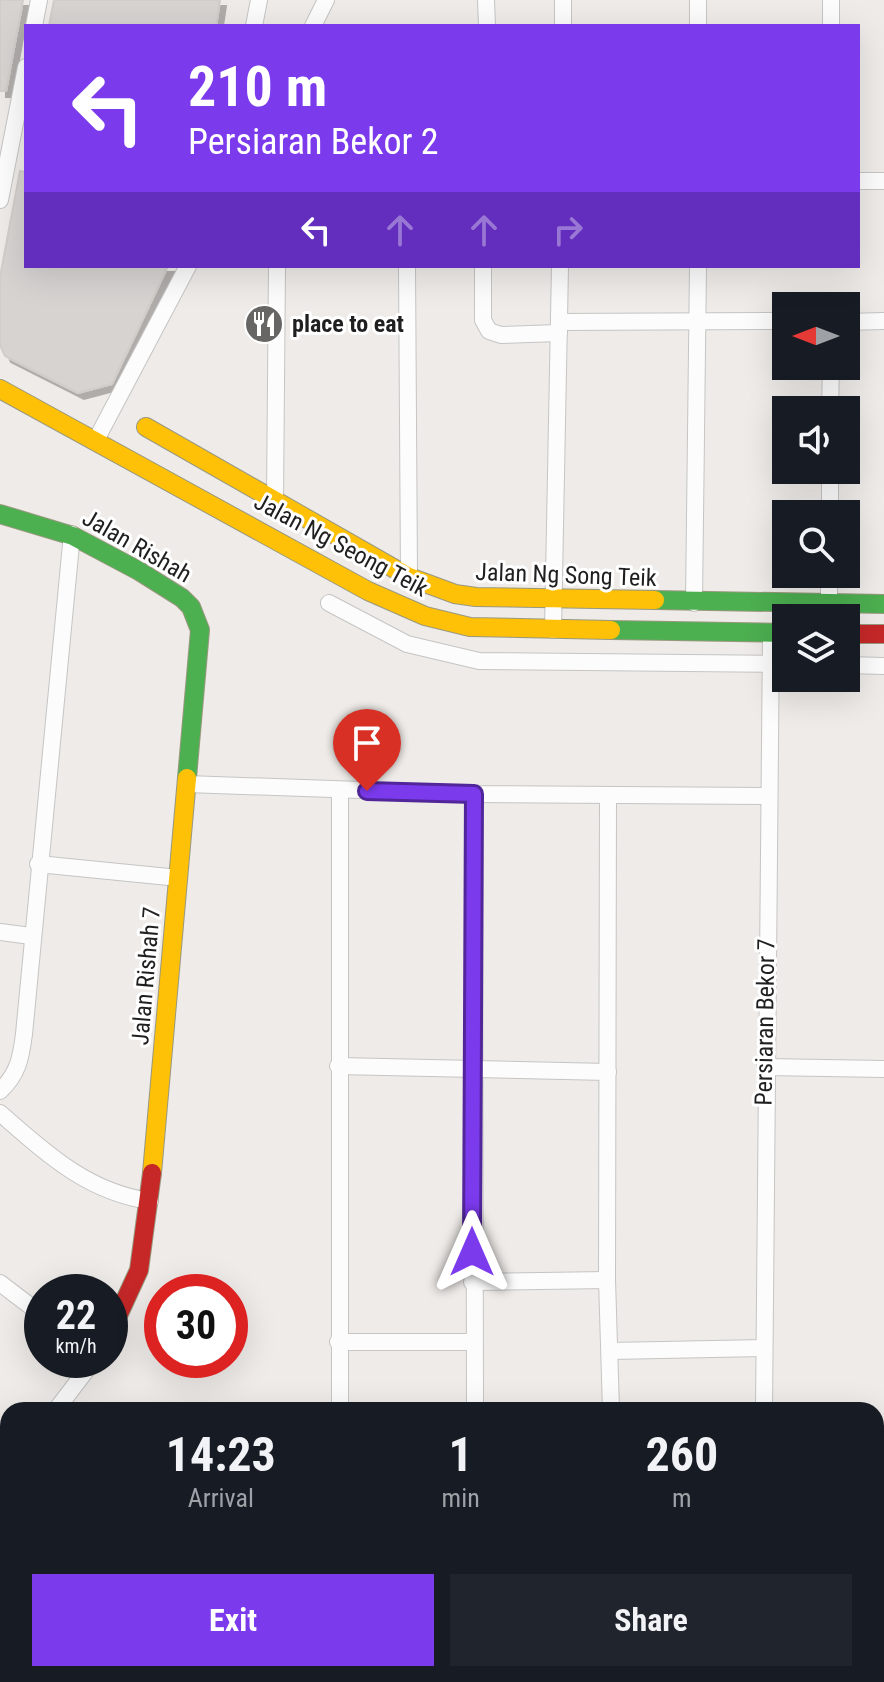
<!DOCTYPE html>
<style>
body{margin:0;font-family:"Roboto Condensed",sans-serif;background:#20242c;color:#f1f3f6;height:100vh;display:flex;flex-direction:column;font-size:30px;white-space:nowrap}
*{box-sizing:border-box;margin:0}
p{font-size:26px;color:#9ea1a6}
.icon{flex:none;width:44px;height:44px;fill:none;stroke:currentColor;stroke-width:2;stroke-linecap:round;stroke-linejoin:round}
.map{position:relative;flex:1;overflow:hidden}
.drawer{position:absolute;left:0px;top:1402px;width:884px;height:280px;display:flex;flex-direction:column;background:#171b24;border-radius:24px 24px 0 0;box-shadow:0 8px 32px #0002}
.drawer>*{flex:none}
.banner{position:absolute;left:24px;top:24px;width:836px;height:244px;border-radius:0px;box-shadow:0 8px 32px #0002;background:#7c3aed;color:#fff;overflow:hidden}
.needle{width:52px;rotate:270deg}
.buttons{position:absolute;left:772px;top:292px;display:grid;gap:16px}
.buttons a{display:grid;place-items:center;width:88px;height:88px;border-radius:0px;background:#171b24;box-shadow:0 8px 32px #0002;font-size:40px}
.speed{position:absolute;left:24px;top:1274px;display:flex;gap:16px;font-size:40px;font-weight:700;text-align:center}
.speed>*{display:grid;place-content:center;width:104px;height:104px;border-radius:50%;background:#171b24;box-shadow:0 8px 32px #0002;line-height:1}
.speed small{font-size:20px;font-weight:400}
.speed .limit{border:12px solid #d22;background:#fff;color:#111}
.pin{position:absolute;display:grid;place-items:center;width:68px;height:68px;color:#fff;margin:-82px -34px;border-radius:50% 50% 50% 0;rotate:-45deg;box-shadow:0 0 8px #0007}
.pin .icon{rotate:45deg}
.me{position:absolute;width:88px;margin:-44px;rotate:0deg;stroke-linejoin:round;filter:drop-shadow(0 0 6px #0008)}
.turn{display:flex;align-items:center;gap:28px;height:168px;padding:0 32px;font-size:36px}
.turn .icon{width:104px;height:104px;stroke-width:2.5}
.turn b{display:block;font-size:56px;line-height:68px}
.lanes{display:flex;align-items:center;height:76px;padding:0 32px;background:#0003;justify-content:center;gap:40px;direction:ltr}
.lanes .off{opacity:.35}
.eta{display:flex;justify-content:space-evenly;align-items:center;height:136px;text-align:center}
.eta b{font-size:48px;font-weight:700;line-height:56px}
.cta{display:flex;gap:16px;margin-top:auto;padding:16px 32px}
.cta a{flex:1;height:92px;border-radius:0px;background:#7c3aed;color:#fff;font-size:32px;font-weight:700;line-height:92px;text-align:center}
.cta a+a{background:#20242c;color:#f1f3f6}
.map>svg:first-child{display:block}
.building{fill:#d6d3d1;stroke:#d1cdc9;stroke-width:2;filter:url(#shadow)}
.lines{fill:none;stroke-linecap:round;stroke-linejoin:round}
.street-casing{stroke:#c6c5c4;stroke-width:18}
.fast-casing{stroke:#99987f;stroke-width:20}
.slow-casing{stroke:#99987f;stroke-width:20}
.jam-casing{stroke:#99987f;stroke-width:20}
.street{stroke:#fcfcfc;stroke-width:16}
.fast{stroke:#4caf50;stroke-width:18}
.slow{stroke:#ffc107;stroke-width:18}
.jam{stroke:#c62828;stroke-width:18}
.route-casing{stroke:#51269a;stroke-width:20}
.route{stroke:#7c3aed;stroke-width:14}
.labels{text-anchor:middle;stroke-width:6;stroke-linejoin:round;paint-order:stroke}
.poi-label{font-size:24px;font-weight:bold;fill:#1f1f1f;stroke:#fff;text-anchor:start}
.street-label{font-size:24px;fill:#1f1f1f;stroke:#fff}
</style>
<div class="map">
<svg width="884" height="1682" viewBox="0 0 884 1682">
<defs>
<filter id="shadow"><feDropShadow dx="6" dy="6" stdDeviation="0" flood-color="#0004"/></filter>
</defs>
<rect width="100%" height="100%" fill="#eeebe8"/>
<g class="building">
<path d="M0,0H23L6,91H0Z"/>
<path d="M54,0H220L216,26H49Z"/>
<path d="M20,171L26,172V266H168L112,384L78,393L5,356L0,345V277Z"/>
</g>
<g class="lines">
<g class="street-casing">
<g id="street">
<path d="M486,0L487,26"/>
<path d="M698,0V26"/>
<path d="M831,0V26"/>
<path d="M34,26L39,0"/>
<path d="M254,26L259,0"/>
<path d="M313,26L326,0"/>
<path d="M563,26V0"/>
<path d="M858,181H884"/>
<path d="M0,200L26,67"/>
<path d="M407,266L409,577"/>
<path d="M483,266V320L489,331L501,335L559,333"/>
<path d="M559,322L786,321"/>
<path d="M846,322L884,321"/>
<path d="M830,410L831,366"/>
<path d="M96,440L188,266"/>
<path d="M275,499L277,266"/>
<path d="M830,514V470"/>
<path d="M329,603L407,644L479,661L786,664"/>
<path d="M694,603L698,266"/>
<path d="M829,603V574"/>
<path d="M553,630L560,266"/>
<path d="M846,665L884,666"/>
<path d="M187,784L474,794L767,796"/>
<path d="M340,791V1410"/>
<path d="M474,794L475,1410"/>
<path d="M608,795L607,1280L611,1410"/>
<path d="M38,864L179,878"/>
<path d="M0,932L31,936"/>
<path d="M338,1066L608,1072"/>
<path d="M765,1067L884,1069"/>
<path d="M0,1091C18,1074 21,1058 24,1034L72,534"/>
<path d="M0,1113C46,1153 87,1192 150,1201"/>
<path d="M472,1282L607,1280"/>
<path d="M0,1283L42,1315"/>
<path d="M338,1342H473"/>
<path d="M610,1351L764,1348"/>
<path d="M56,1410L94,1360"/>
<path d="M764,1410L771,633"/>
<path d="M0,1449L8,1455"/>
<path d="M883,1486L884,1614"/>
<path d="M0,1593L8,1599"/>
<path d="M128,1674L143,1682"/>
<path d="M466,1674L487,1682"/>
<path d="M25,1682L28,1674"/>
<path d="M612,1682L613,1674"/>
</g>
</g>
<g class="fast-casing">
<g id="fast">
<path d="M0,514L73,536L139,571L182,598L191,607L200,630L187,778"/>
<path d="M655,600L884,604"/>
<path d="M611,630L786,633"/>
<path d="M291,1674L313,1682"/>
</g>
</g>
<g class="slow-casing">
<g id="slow">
<path d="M0,389L368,591L425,616L470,627L611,630"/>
<path d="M146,427L409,577L455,594L476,597L655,600"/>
<path d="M152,1173L187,778"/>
</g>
</g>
<g class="jam-casing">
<g id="jam">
<path d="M846,634H884"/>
<path d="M110,1333L139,1270L152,1173"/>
<path d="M0,1524L8,1530"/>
<path d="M172,1682L175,1674"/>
</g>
</g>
<use href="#street" class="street"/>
<use href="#fast" class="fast"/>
<use href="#slow" class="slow"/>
<use href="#jam" class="jam"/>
</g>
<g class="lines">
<g class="route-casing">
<path id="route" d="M367,791L474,794L472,1252"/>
</g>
<use href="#route" class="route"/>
</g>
<defs>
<g id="restaurant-disc" transform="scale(2)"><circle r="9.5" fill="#676665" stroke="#fff"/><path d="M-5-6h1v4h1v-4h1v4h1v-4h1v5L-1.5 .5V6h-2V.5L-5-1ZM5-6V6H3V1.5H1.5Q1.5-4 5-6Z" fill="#fff"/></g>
</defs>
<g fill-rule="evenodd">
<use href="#restaurant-disc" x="264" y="324"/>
</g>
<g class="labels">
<g class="poi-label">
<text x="292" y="332">place to eat</text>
</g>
<g class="street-label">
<text transform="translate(341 545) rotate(28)" y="8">Jalan Ng Seong Teik</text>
<text transform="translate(137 546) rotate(30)" y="8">Jalan Rishah</text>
<text transform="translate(566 575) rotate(2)" y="8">Jalan Ng Song Teik</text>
<text transform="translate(146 976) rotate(-85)" y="8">Jalan Rishah 7</text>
<text transform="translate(765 1022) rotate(-89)" y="8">Persiaran Bekor 7</text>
</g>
</g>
</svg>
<div class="buttons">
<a><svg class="needle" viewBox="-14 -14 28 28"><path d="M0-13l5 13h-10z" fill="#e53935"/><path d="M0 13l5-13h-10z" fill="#9ea1a6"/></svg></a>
<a><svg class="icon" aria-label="sound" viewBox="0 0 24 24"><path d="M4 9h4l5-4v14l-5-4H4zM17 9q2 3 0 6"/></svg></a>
<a><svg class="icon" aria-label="search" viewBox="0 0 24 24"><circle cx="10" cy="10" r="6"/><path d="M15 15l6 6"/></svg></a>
<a><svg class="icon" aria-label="layers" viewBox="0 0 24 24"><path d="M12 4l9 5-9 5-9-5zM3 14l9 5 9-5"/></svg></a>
</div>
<div class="speed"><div>22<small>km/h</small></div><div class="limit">30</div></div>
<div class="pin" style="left:367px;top:791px;background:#d93025"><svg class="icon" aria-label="arrive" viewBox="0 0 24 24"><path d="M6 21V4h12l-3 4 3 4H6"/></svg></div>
<svg class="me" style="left:472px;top:1252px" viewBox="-20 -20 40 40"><path d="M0-17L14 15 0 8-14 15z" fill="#7c3aed" stroke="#fff" stroke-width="4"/></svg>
<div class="banner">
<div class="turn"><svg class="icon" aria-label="left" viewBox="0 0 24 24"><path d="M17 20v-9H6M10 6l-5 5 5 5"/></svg><div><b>210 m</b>Persiaran Bekor 2</div></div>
<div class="lanes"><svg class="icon" aria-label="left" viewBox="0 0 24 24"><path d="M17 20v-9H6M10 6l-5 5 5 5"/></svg><svg class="icon off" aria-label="ahead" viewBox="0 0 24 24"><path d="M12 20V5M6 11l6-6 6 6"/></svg><svg class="icon off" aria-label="ahead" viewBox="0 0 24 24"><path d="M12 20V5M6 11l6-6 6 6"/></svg><svg class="icon off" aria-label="right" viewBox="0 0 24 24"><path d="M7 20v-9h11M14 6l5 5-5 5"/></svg></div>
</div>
<section class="drawer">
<div class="eta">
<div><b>14:23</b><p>Arrival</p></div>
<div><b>1</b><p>min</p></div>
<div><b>260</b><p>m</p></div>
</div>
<div class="cta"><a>Exit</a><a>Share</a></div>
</section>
</div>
